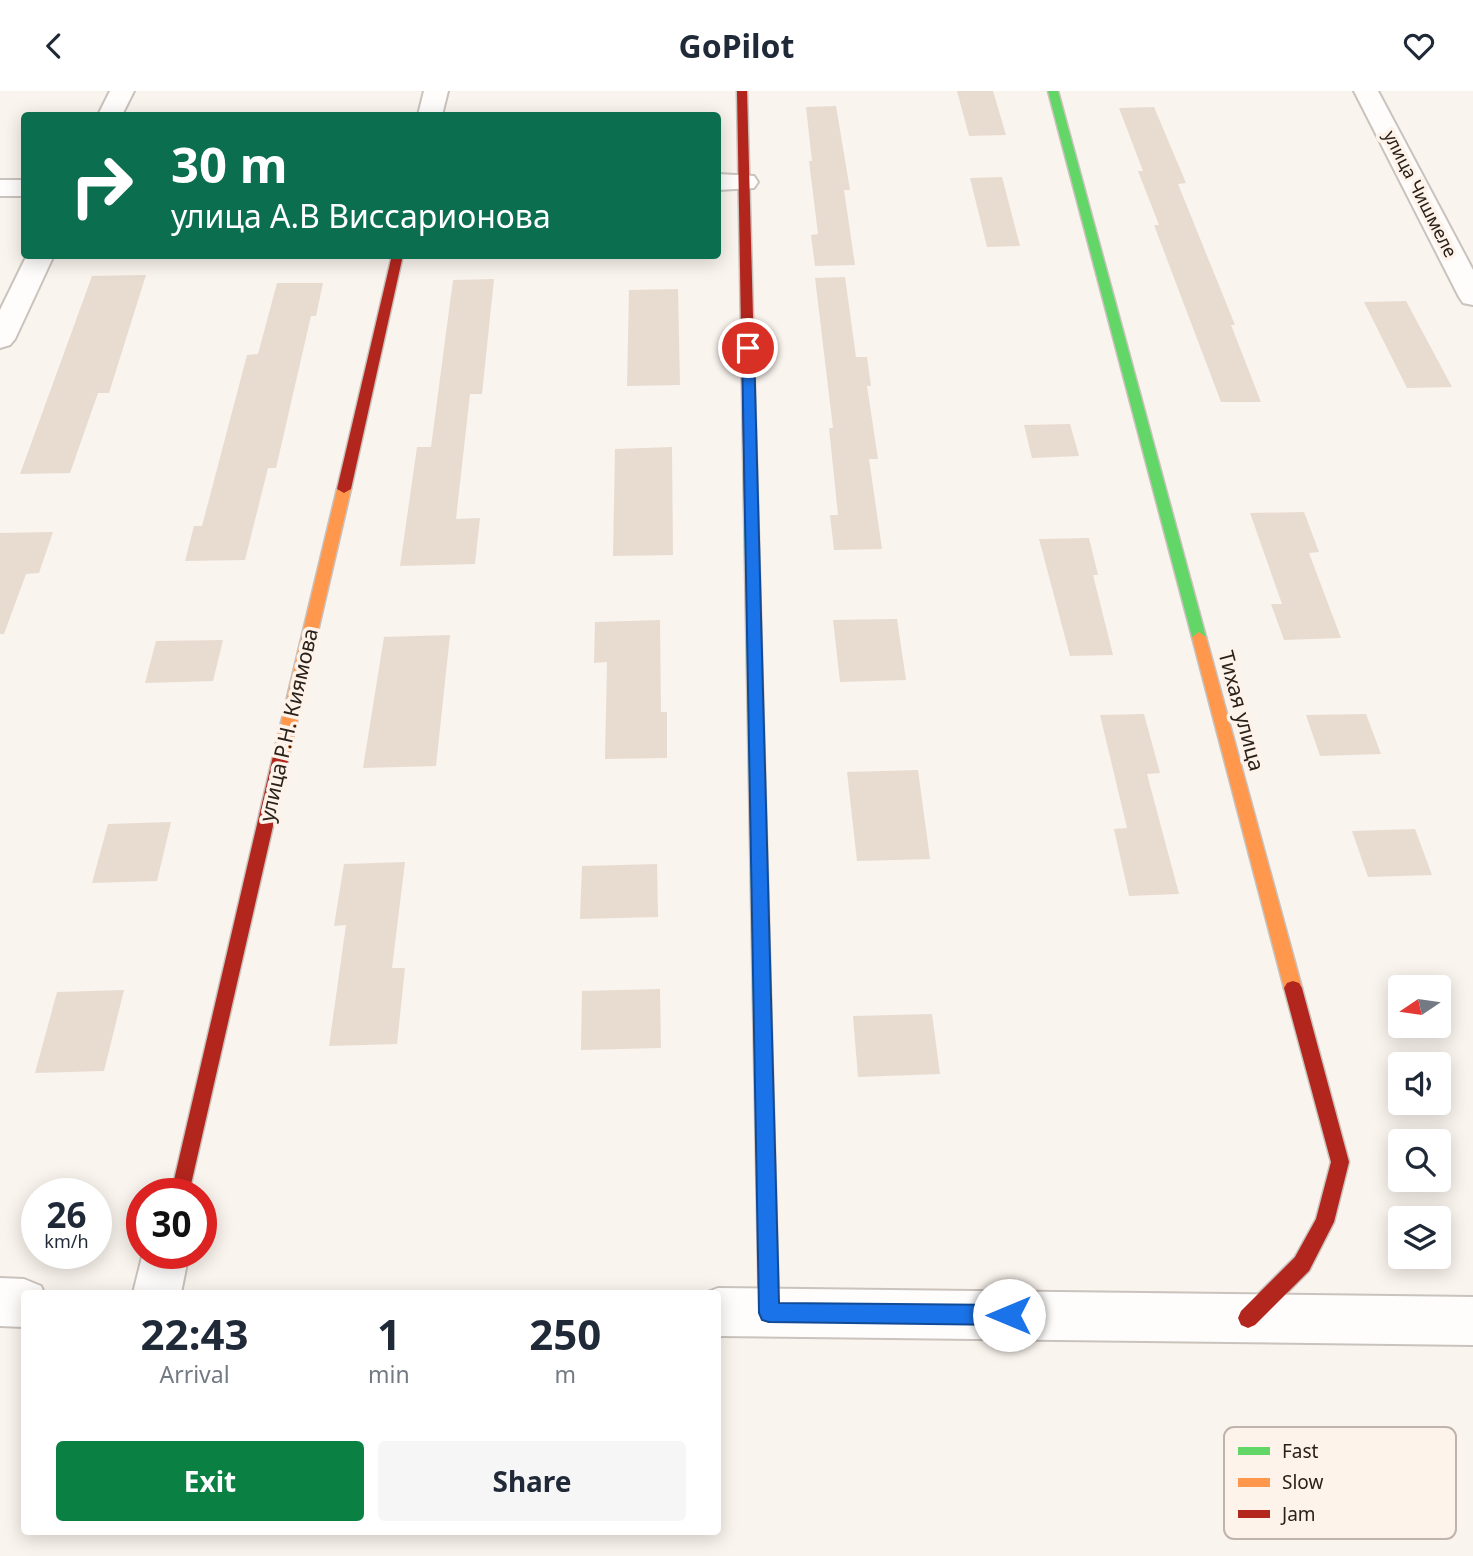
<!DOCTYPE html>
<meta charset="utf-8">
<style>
body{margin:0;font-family:"Noto Sans",sans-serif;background:#f6f6f7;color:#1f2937;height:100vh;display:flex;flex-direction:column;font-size:26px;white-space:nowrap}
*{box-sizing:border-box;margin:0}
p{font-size:23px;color:#747a83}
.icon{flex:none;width:38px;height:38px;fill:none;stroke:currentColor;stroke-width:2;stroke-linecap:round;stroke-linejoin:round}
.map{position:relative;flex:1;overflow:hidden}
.side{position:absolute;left:21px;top:1199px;width:700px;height:245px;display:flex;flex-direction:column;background:#fff;border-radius:7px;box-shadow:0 4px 18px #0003}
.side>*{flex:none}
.top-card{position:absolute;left:21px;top:21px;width:700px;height:147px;border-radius:7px;box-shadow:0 4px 18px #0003;background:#0b6e4f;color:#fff;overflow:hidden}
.needle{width:46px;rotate:257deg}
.fabs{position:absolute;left:1388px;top:884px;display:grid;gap:14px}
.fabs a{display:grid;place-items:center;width:63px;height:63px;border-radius:7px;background:#fff;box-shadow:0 4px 18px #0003;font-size:35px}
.speed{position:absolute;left:21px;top:1087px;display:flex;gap:14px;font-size:35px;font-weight:700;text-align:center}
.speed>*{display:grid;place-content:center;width:91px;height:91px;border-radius:50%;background:#fff;box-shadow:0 4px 18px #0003;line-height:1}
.speed small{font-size:18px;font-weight:400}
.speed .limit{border:10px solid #d22;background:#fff;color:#111}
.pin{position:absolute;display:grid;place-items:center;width:60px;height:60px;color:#fff;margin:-30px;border:4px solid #fff;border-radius:50%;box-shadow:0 2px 7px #0007}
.me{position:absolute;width:77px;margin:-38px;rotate:270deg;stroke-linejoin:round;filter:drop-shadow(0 0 5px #0008)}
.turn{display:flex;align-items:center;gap:24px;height:147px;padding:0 35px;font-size:32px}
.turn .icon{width:91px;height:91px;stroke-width:2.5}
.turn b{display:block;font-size:49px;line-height:60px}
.eta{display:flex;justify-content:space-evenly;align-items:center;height:119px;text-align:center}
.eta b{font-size:42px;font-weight:700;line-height:49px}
.button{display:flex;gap:14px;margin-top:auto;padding:14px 35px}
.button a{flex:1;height:80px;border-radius:7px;background:#0b8043;color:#fff;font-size:28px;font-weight:700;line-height:80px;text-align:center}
.button a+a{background:#f6f6f7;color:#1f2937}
header{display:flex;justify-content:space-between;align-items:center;height:91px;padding:0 35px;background:#fff;font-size:32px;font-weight:700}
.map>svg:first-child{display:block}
.building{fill:#e8dcd1}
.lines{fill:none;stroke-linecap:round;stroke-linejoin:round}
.street-casing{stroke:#cac2bc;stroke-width:4}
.fast-casing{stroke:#cac2bc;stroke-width:3}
.slow-casing{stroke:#cac2bc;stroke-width:3}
.jam-casing{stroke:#cac2bc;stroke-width:3}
.street{fill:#fefdfc;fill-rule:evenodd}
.fast{fill:#63d668;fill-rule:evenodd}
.slow{fill:#ff974d;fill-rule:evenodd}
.jam{fill:#b3261e;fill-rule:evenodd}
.route{fill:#1a73e8;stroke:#114b97;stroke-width:2}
.labels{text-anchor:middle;stroke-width:7;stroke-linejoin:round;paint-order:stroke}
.far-street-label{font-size:18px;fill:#2b2119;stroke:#fef3ea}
.street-label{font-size:21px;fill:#2b2119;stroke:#fef3ea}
.key{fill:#fef3ea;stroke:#bfb4ab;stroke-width:2}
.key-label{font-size:19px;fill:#2b2119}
</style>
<header><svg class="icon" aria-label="back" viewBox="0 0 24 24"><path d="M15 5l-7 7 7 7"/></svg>GoPilot<svg class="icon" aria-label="heart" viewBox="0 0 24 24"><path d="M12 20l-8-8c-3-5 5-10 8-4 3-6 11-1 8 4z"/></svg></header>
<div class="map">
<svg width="1473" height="1465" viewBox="0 0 1473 1465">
<rect width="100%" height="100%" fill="#faf4ee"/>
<g class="building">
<path d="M957,0H993L1006,44L969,45Z"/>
<path d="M836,15L850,99H844L855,174L815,175L811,144L818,143L809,70H812L806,16Z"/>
<path d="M1154,16L1186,92L1178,93L1235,234H1231L1261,311H1221L1154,134H1159L1138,80H1143L1119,17Z"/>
<path d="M1002,86L1020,155L987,156L970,87Z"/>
<path d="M146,184L109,302H98L70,382L20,383L92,185Z"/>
<path d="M845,186L856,266H867L871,295H867L878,368H869L882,458L834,459L830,424H838L829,337H833L815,187Z"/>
<path d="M494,188L482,303H470L456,428L480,427L475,473L400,475L417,356H431L453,189Z"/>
<path d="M277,192H323L316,225H311L276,377H268L245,469L185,470L194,435H202L247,264L258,263Z"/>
<path d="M678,198L680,294L627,295L629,199Z"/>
<path d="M1406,210L1452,296L1407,297L1364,211Z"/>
<path d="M1070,333L1079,365L1032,367L1024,334Z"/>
<path d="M672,356L673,464L613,465L615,358Z"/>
<path d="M1304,421L1319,461L1309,462L1341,547L1284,549L1271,513H1282L1250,422Z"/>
<path d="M53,441L39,482L26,483L4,543H0V442Z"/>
<path d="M1089,447L1098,484H1093L1113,564L1070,565L1039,448Z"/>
<path d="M897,528L906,589L840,591L833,529Z"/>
<path d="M660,529L661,621H667V667L605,668L607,571L594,572L595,531Z"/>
<path d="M450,544L436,675L363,677L384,546Z"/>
<path d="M223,549L213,590L145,592L156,550Z"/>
<path d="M1144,623L1160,682L1147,683L1179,803L1129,805L1114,738L1127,737L1100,624Z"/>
<path d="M1366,623L1381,663L1320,665L1306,624Z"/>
<path d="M918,679L930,768L857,770L847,681Z"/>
<path d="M171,731L157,790L92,792L108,733Z"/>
<path d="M1415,738L1432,784L1368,786L1352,740Z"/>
<path d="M405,771L392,877H405L397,953L329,955L346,834L334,835L344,773Z"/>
<path d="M657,773L658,826L580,828L582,775Z"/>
<path d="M660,898L661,957L581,959L582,900Z"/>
<path d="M124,899L104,980L35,982L57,901Z"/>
<path d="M932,923L940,983L858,986L853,925Z"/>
</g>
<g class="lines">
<g class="street-casing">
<g id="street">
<path d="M110,0H134L122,24H98Z"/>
<path d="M424,0H448L442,24H418Z"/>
<path d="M1354,0H1378L1473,179V214L1463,212L1459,206Z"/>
<path d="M718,83L754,85L758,91L754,97L718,99Z"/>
<rect x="0" y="89" width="24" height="16"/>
<path d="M27,164H54L15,248L10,254L0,257V219Z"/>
<path d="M143,1162H189L181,1202H133Z"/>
<path d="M0,1187L24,1188L41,1195L44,1202H24V1236L0,1235Z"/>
<path d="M718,1197L1473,1206V1254L718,1245V1202H705Z"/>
</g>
</g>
<g class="fast-casing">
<g id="fast">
<path d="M1048,0H1058L1206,546L1199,551L1192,546Z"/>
<path d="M751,411L758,415L771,909L768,914L762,916L756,914L753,909L744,415Z"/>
</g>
</g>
<g class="slow-casing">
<g id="slow">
<path d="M344,394L351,398L289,665L281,671L273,665L337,398Z"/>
<path d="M1199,541L1206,546L1302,897L1299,902L1293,904L1287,902L1284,897L1192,546Z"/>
</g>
</g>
<g class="jam-casing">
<g id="jam">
<path d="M737,0H747L758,415L751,419L744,415Z"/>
<path d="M392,164H403L351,398L344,402L337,398Z"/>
<path d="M281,659L289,665L189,1102H171L273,665Z"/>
<path d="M1293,890L1299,892L1302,897L1349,1071L1334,1131L1309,1180L1255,1234L1248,1237L1241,1234L1238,1227L1241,1220L1295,1166L1316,1128L1331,1071L1284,897L1287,892Z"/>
<path d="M762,902L768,904L771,909L779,1222L776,1229L769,1232L762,1229L759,1222L753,909L756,904Z"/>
</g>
</g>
<use href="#street" class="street"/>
<use href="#fast" class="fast"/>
<use href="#slow" class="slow"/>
<use href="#jam" class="jam"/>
</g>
<path class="route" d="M748,253L754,257L779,1212L1009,1214L1016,1217L1018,1224L1016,1231L1009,1234L769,1231L762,1229L759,1222L742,257Z"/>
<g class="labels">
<g class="far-street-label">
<text transform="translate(1420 103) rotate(63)" y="6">улица Чишмеле</text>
</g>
<g class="street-label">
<text transform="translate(1241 620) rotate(75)" y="7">Тихая улица</text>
<text transform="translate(289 634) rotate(-77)" y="7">улица Р.Н. Киямова</text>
</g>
</g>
<rect x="1224" y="1336" width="232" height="112" rx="10" class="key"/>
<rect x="1238" y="1356" width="32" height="8" fill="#63d668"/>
<rect x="1238" y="1387" width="32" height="9" fill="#ff974d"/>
<rect x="1238" y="1419" width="32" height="8" fill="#b3261e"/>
<g class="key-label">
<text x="1282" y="1367">Fast</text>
<text x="1282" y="1398">Slow</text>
<text x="1282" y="1430">Jam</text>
</g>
</svg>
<div class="fabs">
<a><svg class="needle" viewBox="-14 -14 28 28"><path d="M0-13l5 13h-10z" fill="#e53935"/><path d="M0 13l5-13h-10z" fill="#747a83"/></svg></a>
<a><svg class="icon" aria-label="sound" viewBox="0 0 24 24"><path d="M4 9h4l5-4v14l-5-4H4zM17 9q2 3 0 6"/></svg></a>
<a><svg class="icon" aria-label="search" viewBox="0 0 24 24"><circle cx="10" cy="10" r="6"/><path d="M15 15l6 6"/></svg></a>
<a><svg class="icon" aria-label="layers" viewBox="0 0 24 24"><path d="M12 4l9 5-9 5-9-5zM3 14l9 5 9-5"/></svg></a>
</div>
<div class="speed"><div>26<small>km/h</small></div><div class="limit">30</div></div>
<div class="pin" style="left:748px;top:257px;background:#d93025"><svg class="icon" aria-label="arrive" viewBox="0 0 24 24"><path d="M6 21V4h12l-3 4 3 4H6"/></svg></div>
<svg class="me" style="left:1009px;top:1224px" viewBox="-20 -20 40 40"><circle r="19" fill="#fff"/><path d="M0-13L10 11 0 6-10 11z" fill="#1a73e8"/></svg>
<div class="top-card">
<div class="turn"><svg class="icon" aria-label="right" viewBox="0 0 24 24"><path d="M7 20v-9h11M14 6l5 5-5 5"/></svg><div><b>30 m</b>улица А.В Виссарионова</div></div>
</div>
<section class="side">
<div class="eta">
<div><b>22:43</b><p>Arrival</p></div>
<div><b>1</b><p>min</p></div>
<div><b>250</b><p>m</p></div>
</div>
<div class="button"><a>Exit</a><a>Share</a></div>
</section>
</div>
